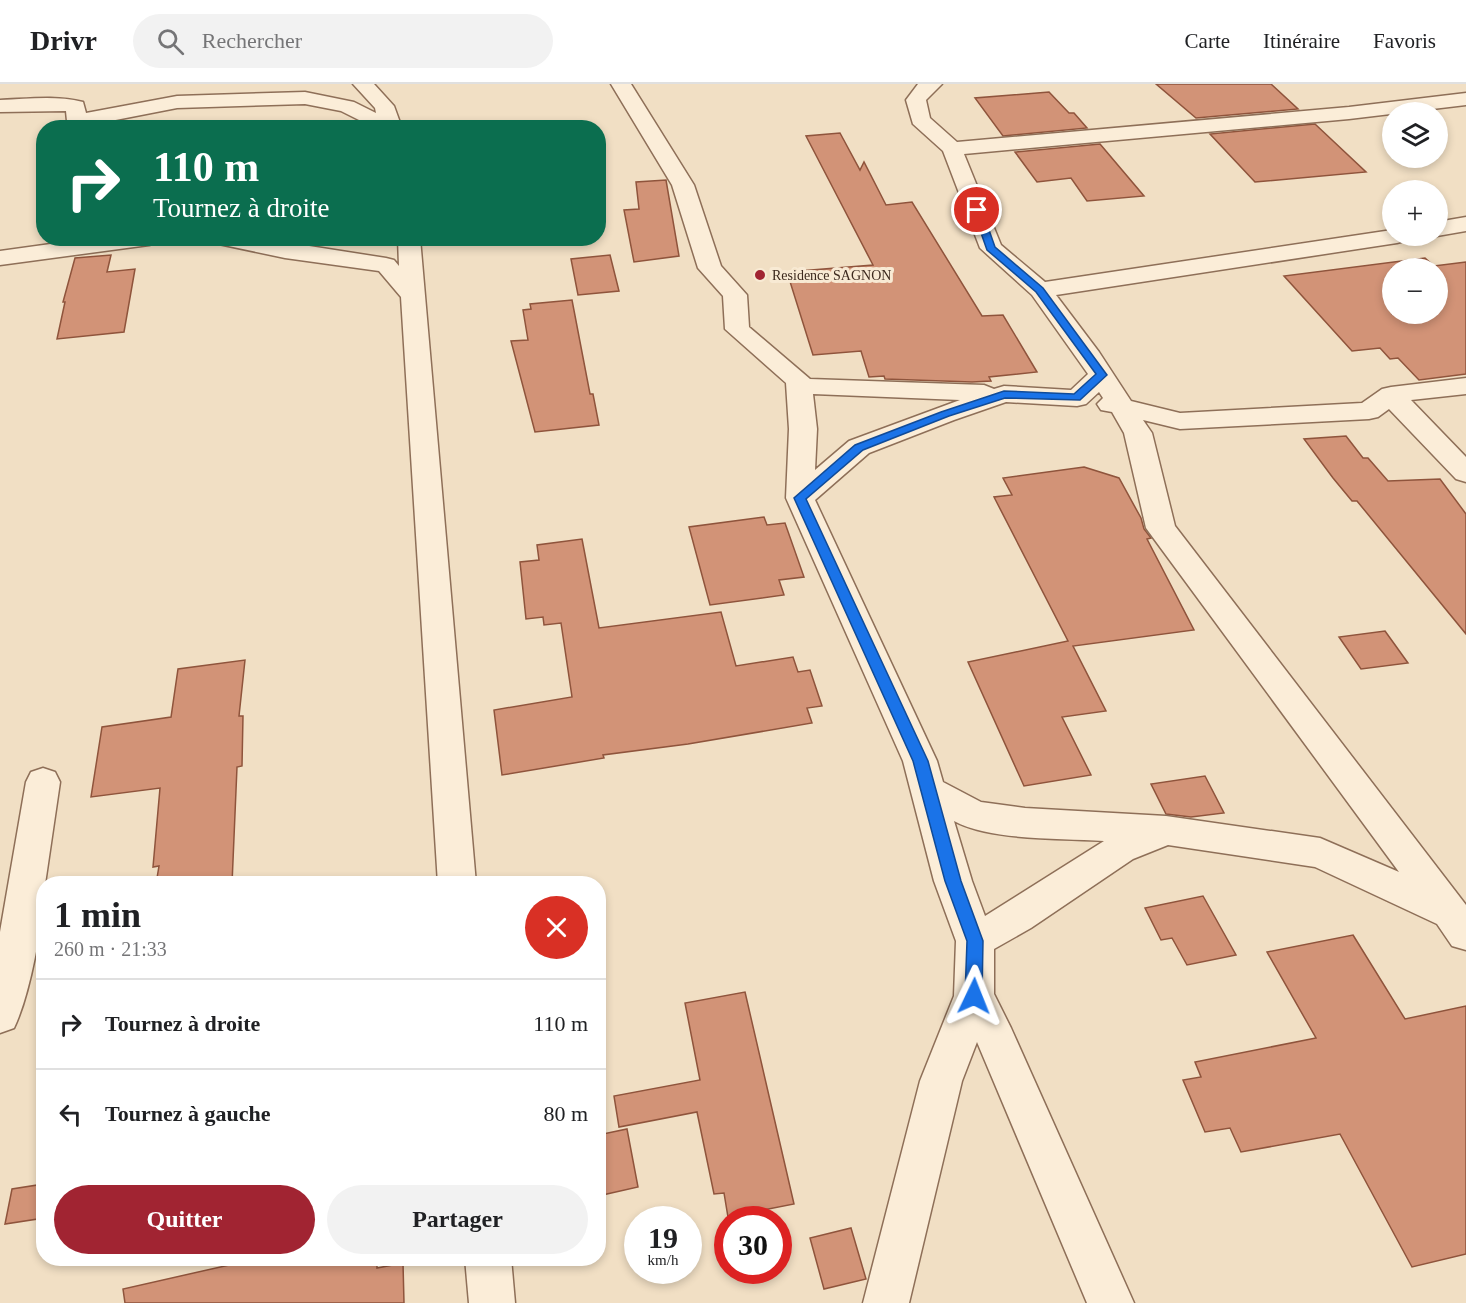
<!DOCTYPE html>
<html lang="fr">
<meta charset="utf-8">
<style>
body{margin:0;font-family:"Times New Roman",serif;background:#f2f2f2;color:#202124;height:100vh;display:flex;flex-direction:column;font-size:22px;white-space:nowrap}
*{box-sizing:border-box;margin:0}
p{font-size:20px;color:#757577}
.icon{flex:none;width:33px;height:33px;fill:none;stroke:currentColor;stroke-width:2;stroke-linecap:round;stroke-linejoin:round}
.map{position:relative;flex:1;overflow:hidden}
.drawer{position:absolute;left:36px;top:792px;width:570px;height:390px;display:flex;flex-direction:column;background:#fff;border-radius:24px;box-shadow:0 3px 9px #0003}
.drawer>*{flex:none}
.hud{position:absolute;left:36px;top:36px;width:570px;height:126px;border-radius:24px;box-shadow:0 3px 9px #0003;background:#0b6e4f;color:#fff;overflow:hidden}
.controls{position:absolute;left:1382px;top:18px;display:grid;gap:12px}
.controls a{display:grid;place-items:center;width:66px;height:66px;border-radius:50%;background:#fff;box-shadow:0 3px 9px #0003;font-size:30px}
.speed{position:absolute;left:624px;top:1122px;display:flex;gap:12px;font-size:30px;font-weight:700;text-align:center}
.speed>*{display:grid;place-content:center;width:78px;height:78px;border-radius:50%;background:#fff;box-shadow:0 3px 9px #0003;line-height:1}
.speed small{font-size:15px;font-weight:400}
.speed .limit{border:9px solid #d22;background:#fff;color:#111}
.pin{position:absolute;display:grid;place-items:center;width:51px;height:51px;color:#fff;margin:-26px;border:3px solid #fff;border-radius:50%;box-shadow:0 2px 6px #0007}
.me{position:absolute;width:66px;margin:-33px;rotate:2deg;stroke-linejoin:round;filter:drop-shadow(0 0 4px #0008)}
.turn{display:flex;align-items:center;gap:21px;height:126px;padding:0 18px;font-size:27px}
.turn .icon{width:78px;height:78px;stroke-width:2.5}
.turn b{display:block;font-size:42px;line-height:51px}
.round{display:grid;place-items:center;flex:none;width:63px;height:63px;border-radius:32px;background:#f2f2f2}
.headline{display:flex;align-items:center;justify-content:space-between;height:102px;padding:0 18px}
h1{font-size:36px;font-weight:600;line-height:45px}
.button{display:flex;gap:12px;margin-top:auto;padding:12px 18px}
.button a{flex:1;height:69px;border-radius:36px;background:#a12432;color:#fff;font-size:24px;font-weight:600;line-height:69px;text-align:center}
.button a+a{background:#f2f2f2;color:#202124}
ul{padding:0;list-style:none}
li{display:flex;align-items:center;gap:18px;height:90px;padding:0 18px;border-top:2px solid #e0e0e0}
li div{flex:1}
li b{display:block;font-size:22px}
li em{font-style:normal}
header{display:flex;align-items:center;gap:36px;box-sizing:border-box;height:84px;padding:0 30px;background:#fff;border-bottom:2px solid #e0e0e0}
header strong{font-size:28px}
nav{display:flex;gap:33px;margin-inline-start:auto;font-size:21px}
.search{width:420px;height:54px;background:#f2f2f2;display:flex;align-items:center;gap:15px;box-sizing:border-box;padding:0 21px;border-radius:33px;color:#757577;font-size:22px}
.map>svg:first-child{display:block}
.building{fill:#d29377;stroke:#8f543c;stroke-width:1.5;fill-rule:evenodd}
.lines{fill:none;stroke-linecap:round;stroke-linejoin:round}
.street-casing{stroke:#8e6f58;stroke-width:3}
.street{fill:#fbedd8;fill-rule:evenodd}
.route{fill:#1a73e8;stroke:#114b97;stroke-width:1.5}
.poi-dot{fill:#a12432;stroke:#f8ead4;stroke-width:2}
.labels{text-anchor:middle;stroke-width:6;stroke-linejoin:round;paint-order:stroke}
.far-poi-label{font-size:14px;fill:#3c291e;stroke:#f8ead4;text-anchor:start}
</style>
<header>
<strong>Drivr</strong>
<div class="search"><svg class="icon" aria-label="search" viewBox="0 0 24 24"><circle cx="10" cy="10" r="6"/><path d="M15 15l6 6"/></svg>Rechercher</div>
<nav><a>Carte</a><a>Itinéraire</a><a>Favoris</a></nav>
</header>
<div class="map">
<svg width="1466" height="1219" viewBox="0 0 1466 1219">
<rect width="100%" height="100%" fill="#f1dfc4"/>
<g class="building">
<path d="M1156,0H1271L1298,25L1196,34Z"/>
<path d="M1049,8L1069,29H1074L1087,44L1003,52L975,14Z"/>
<path d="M1315,40L1366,88L1255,98L1210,50Z"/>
<path d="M840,49L860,86L864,78L886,121L912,118L982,232L1003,231L1037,288L989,293L991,297L972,298L885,295L884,292L869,293L861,267L813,271L787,188L873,181L806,52Z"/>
<path d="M1100,60L1144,112L1087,117L1071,94L1037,98L1015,68Z"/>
<path d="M666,96L679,172L634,178L624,126L639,125L636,98Z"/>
<path d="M111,171L107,188L135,185L124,248L57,255L65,218H63L75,174Z"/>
<path d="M610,171L619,207L578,211L571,175Z"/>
<path d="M1425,174L1434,182L1466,178V290L1419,296L1398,274L1390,275L1380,264L1352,267L1284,192ZM1392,184H1437V230H1392Z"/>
<path d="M572,216L590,310H593L599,341L535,348L511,257L528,256L523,226L531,225L530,220Z"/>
<path d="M1346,352L1363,374H1368L1388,397L1440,395L1466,430V550L1357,417H1352L1333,394L1304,355Z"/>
<path d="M1084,383L1119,394L1141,434L1144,445L1151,454L1147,455L1194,546L1073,562L1106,627L1062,633L1091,691L1024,702L968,578L1068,557L994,413L1012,411L1003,394Z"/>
<path d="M764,433L767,441L785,439L804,493L779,496L784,511L710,521L689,443Z"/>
<path d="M582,455L599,544L721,528L736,582L793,573L798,588L810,586L822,622L807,624L812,639L688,660L603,671L604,674L502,691L494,626L572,613L561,539L544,541L543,533L526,535L520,478L539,476L537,461Z"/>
<path d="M1385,547L1408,579L1361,585L1339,553Z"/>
<path d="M245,576L239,632H243L242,682L237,683L232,800H156L159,782L153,783L160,704L91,713L102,643L171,633L178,585Z"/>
<path d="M1205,692L1224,729L1191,733L1166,730L1151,700Z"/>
<path d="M1203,812L1236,871L1187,881L1172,854L1161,856L1145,824Z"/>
<path d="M1353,851L1405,935L1466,922V1170L1412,1183L1340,1050L1241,1068L1230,1044L1205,1048L1183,996L1201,993L1195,978L1316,954L1267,868Z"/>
<path d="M745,908L794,1120L728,1133L724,1109L714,1110L697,1028L619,1043L614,1012L700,996L685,919Z"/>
<path d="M627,1045L638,1103L598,1112V1051Z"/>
<path d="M44,1100V1134L5,1140L12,1105Z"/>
<path d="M851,1144L866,1195L824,1205L810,1154Z"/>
<path d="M260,1174H377V1184L403,1179L404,1219H125L123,1205Z"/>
</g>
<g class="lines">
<g class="street-casing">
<g id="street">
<path d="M353,0H374L394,22L402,44H375L341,27L305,20L177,24L90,41L92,44H71L67,37L66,27L0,28V16C27,15 56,11 83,18L86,29L177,12L305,8L354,18L376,29L375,24Z"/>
<path d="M611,0H631L694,101L721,182L747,211L749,243L810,295L984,301L994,305L1004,302L1071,306L1088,290L1032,211L980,164L943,67L913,40L906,16L918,0H942L926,16L930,34L957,58L1349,23L1466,9V21L1349,35L964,70L1001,161L1045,198L1392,146V152H1408L1405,157L1397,159L1056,211L1099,268L1131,317L1180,329L1362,319L1382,305L1391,303L1466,294V310L1411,316L1466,373V398L1456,395L1389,325L1378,333L1369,335L1180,345L1143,336L1152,349L1175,442L1466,821V866L1452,862L1437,840L1315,783L1168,761L1133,775L1031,844L994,865V910L1011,944L1134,1219H1087L977,958L962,997L909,1219H863L920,997L954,912L956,857L934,797L903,677L786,414L789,345L786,299L725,245L723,212L698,184L672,101ZM1099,308L1103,314L1097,320L1101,326L1112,328L1124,349L1146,444L1399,788L1320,754L1166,732L1025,724L981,718L943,698L937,677L815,416L869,369L954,336L1006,318L1077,322L1086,320ZM813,310L960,316L849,357L815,386L817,345ZM954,737C991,757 1061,754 1104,757L985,832L972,797Z"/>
<path d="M1466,133V147L1437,152H1436L1437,138Z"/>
<path d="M94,154H160L157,159L149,161L0,181V167Z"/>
<path d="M211,154H258L386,174L394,176L399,182L398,154H420L476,800H438L401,213L379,187L285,174L214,159Z"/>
<path d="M43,684L55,688L60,698L45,800H44C44,836 30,911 14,944L0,949V848L26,698L31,688Z"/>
<path d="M465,1174H511L515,1219H469Z"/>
</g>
</g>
<use href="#street" class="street"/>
</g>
<path class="route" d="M974,124L982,126L995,163L1043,204L1107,291L1080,316L1005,314L949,332L863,366L806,415L928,677L961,797L983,857L982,912L979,917L974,919L968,917L965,912L967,857L945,797L913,677L794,414L855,361L941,328L1004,307L1074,310L1096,290L1036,208L987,166L973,126Z"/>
<circle class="poi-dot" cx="760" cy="191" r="6"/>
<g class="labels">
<g class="far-poi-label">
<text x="772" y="196">Residence SAGNON</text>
</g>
</g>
</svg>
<div class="controls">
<a><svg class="icon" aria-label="layers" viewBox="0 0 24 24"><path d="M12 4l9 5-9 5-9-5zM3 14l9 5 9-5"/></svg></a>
<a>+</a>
<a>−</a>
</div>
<div class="speed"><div>19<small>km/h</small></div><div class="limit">30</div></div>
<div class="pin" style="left:977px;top:126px;background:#d93025"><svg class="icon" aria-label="arrive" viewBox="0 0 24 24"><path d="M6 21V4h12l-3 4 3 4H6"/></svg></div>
<svg class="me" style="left:974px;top:912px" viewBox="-20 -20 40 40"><path d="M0-17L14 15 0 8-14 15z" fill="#1a73e8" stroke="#fff" stroke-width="4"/></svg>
<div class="hud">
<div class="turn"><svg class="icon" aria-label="right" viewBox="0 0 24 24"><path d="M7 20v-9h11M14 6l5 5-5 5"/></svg><div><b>110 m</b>Tournez à droite</div></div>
</div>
<section class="drawer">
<div class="headline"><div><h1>1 min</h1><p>260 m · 21:33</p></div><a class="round" style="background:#d93025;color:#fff"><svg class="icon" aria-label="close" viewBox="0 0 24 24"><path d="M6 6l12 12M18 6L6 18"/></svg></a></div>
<ul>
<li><svg class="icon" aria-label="right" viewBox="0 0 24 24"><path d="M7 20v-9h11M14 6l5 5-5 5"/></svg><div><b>Tournez à droite</b></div><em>110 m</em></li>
<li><svg class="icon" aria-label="left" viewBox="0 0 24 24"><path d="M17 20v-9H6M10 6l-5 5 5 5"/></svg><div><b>Tournez à gauche</b></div><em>80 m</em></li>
</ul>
<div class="button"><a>Quitter</a><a>Partager</a></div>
</section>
</div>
